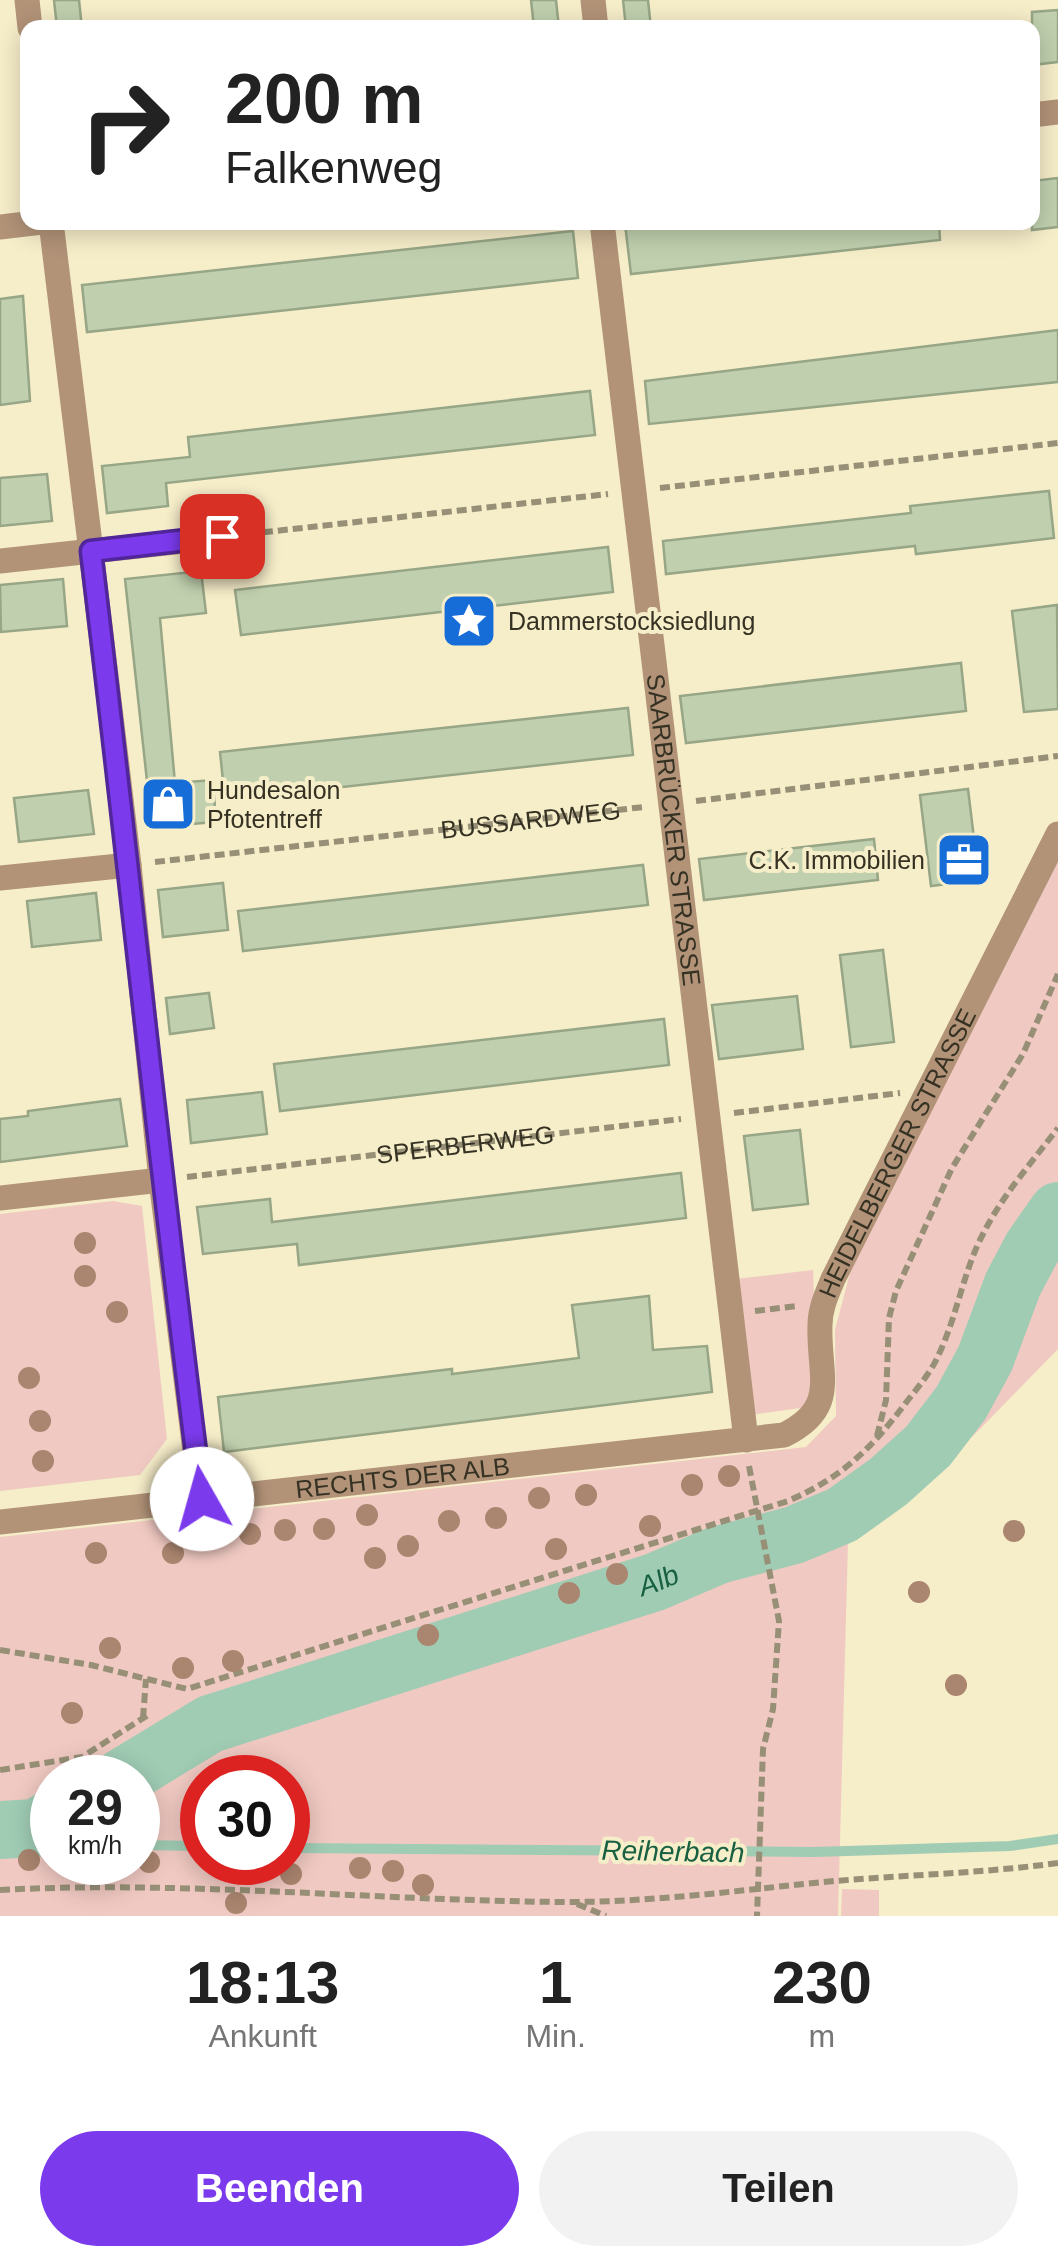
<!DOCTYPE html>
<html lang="de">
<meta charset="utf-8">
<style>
body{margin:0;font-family:Arial,sans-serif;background:#f2f2f2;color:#222;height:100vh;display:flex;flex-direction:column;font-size:38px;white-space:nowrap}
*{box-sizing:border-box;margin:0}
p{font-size:32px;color:#767676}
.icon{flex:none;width:55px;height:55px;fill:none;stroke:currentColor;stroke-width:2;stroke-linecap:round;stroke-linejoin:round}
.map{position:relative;height:1916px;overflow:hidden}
.details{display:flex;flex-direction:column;background:#fff;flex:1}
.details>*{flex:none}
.hud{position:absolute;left:20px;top:20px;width:1020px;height:210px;border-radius:20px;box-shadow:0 5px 25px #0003;background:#fff;color:#222;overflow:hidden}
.speed{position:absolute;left:30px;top:1755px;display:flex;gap:20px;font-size:50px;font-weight:700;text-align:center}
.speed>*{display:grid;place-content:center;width:130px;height:130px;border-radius:50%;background:#fff;box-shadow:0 5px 25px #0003;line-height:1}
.speed small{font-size:25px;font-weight:400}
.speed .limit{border:15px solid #d22;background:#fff;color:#111}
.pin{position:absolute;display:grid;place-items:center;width:85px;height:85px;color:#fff;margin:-42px;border-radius:20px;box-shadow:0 5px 15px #0006}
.me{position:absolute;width:110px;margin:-55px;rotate:353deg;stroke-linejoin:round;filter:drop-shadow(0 0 8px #0008)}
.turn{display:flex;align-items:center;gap:35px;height:210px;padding:0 40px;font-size:45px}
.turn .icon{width:130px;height:130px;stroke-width:2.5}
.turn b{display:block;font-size:70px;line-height:85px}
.eta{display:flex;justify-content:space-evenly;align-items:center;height:170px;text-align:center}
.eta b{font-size:60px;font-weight:700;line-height:70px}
.button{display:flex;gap:20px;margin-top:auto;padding:20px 40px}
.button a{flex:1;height:115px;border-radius:60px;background:#7c3aed;color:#fff;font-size:40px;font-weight:700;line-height:115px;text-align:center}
.button a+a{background:#f2f2f2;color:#222}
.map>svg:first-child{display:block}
.green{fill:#f0c9c2;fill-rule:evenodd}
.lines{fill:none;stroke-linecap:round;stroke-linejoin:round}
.stream{stroke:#a0ccb4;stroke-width:10}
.river{stroke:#a0ccb4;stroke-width:58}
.building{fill:#c0d0ae;stroke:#97a686;stroke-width:2.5}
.path{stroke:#979077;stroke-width:6;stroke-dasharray:10 5;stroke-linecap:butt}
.minor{stroke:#b29378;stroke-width:25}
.tree{fill:#aa856f}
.route-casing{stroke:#51269a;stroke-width:25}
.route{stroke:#7c3aed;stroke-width:18}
.labels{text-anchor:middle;stroke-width:8;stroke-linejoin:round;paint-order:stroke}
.poi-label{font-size:25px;fill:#353123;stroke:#f6edc9;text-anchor:start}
.street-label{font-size:25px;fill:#353123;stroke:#f6edc9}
.water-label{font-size:28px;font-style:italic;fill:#176041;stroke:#f6edc9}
</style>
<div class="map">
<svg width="1058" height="1916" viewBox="0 0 1058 1916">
<rect width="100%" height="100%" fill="#f6edc9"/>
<g class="green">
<path d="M1058,860V1349L976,1433L848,1541L838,1916H0V1537L806,1447L836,1416L835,1330L851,1269ZM52,1778H138V1862H52ZM202,1778H288V1862H202Z"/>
<path d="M113,1201L142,1206L167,1439L140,1475L0,1491V1214Z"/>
<path d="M813,1270L817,1384L808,1407L750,1415L735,1279Z"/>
<path d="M842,1889L879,1890V1916H841Z"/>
</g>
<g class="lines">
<g class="stream">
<path d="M36,1828L52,1831"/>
<path d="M138,1845L202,1846"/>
<path d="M288,1848L814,1852L1010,1846L1058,1839"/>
</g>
<g class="river">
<path id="s1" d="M121,1778L210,1724L655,1582L718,1555L794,1535L842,1515L888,1482L928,1446L961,1403L985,1359L1013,1284L1032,1248L1058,1211"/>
<path d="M0,1830L36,1828L52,1818"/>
</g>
</g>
<g class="building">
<path d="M54,0H79L82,28H57Z"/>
<path d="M531,0H556L559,28H534Z"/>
<path d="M623,0H648L651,28H626Z"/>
<path d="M1058,10V62L1032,65V12Z"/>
<path d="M1058,178V227L1032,230V181Z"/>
<path d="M641,222H939L940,240L631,274L625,224Z"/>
<path d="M573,231L578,278L87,332L82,285Z"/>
<path d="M23,296L30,401L0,405V299Z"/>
<path d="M1058,330V382L649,424L645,381Z"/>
<path d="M590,391L595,435L166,483L168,506L107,513L102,466L190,457L188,437Z"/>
<path d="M47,474L52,521L0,526V478Z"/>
<path d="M1049,491L1054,538L916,554L915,546L666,574L663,541L911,513L910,506Z"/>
<path d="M608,547L613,592L241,635L235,590Z"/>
<path d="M201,571L206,613L160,618L175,783L213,780L216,822L152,827L125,579Z"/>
<path d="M63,579L67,626L1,632L0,585Z"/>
<path d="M1057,605L1058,709L1024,712L1012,611Z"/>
<path d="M961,663L966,711L686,743L680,696Z"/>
<path d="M628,708L633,755L225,800L220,752Z"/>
<path d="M968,789L979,880L931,886L920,795Z"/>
<path d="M88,790L94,834L19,842L14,798Z"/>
<path d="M874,839L878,880L704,900L699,859Z"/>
<path d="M643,865L648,905L243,951L238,911Z"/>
<path d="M223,883L228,930L163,937L158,890Z"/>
<path d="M96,893L101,940L32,947L27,901Z"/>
<path d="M883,950L894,1042L851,1047L840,955Z"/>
<path d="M209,993L214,1028L170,1034L166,998Z"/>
<path d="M797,996L803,1049L719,1059L712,1005Z"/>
<path d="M664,1019L669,1065L280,1111L274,1064Z"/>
<path d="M262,1092L267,1134L191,1143L187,1100Z"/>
<path d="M120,1099L127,1146L0,1162V1119L28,1116V1111Z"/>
<path d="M800,1130L808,1204L753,1210L744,1136Z"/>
<path d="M681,1173L686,1218L299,1265L297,1244L203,1254L197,1207L270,1199L272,1222Z"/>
<path d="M649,1296L653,1350L707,1346L712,1392L224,1452L218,1397L452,1369V1374L579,1358L572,1305Z"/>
</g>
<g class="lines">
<g class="path">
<path d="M660,488L1058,443"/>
<path d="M248,534L608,494"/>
<path d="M696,801L1058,756"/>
<path id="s2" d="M155,862L644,807"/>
<path d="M734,1113L900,1093"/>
<path id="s3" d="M187,1177L681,1119"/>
<path d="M755,1311L797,1306"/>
<path d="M877,1436L886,1400L889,1318L896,1291L952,1168L1023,1054L1058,974"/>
<path d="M749,1466L779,1621L773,1709L763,1749L757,1916"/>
<path d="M0,1650L91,1665L187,1689L788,1501C843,1477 872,1448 908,1400C919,1386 931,1372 938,1356C957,1317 963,1272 983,1234C1002,1196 1032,1162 1058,1128"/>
<path d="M143,1718L146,1679"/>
<path d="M0,1770L82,1757L148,1715"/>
<path d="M0,1890C189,1880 378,1901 568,1902C643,1902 719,1893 794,1885C882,1875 970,1875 1058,1863"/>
<path d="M577,1904L606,1916"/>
</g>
<g class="minor">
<path d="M27,0L30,28"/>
<path d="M593,0L596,28"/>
<path d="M1032,115L1058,112"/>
<path d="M51,222L129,865L161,1180L201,1499"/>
<path id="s4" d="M602,222L746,1440"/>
<path d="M0,227L42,222"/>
<path d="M0,561L221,537L223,547"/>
<path d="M0,878L129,865"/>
<path d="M0,1198L161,1180"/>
<path id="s5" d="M0,1522L784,1435C840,1407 818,1375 820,1325C820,1308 827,1294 833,1279L1058,834"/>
</g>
</g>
<g class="tree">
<circle cx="85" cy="1243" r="11"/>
<circle cx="85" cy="1276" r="11"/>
<circle cx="117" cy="1312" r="11"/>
<circle cx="29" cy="1378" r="11"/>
<circle cx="40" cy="1421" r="11"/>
<circle cx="43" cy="1461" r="11"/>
<circle cx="729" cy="1476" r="11"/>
<circle cx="692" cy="1485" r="11"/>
<circle cx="586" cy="1495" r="11"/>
<circle cx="539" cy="1498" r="11"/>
<circle cx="367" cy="1515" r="11"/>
<circle cx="496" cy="1518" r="11"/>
<circle cx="449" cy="1521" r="11"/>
<circle cx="650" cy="1526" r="11"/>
<circle cx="324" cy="1529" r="11"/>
<circle cx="285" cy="1530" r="11"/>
<circle cx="1014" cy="1531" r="11"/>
<circle cx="250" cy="1534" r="11"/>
<circle cx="408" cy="1546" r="11"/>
<circle cx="556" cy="1549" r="11"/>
<circle cx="96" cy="1553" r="11"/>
<circle cx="173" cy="1553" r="11"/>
<circle cx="375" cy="1558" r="11"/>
<circle cx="617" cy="1574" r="11"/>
<circle cx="919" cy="1592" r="11"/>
<circle cx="569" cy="1593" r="11"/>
<circle cx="428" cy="1635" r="11"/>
<circle cx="110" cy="1648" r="11"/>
<circle cx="233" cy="1661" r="11"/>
<circle cx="183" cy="1668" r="11"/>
<circle cx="956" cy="1685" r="11"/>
<circle cx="72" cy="1713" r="11"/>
<circle cx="29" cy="1860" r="11"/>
<circle cx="149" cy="1862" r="11"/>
<circle cx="360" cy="1868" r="11"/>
<circle cx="393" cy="1871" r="11"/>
<circle cx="291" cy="1874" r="11"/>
<circle cx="423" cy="1885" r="11"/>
<circle cx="236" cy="1903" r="11"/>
</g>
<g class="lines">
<g class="route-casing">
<path id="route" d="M202,1499C161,1183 129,867 91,551L222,536"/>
</g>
<use href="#route" class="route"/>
</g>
<defs>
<g id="sight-square" transform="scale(2.875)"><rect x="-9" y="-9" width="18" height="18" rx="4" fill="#166dd7" stroke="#f6edc9"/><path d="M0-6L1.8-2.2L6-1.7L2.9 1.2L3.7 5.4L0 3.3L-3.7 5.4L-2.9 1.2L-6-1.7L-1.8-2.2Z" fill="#fff"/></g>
<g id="shop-square" transform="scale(2.875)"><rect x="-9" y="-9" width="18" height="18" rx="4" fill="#166dd7" stroke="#f6edc9"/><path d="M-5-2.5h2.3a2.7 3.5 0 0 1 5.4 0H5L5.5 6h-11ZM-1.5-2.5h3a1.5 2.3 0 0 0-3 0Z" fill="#fff"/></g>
<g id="office-square" transform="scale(2.875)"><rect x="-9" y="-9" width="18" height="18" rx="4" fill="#166dd7" stroke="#f6edc9"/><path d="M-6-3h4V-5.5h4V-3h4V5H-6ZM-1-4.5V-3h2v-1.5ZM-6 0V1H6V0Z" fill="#fff"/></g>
</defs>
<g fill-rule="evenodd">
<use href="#sight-square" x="469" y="621"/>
<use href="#shop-square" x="168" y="804"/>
<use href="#office-square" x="964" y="860"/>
</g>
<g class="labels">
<g class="poi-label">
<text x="508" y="630">Dammerstocksiedlung</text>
<text x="207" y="799">Hundesalon<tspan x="207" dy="29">Pfotentreff</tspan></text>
<text x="925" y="869" text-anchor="end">C.K. Immobilien</text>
</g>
<g class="street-label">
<text dy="9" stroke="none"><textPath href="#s2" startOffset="378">BUSSARDWEG</textPath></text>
<text dy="9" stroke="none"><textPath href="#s4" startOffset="612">SAARBRÜCKER STRASSE</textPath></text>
<text dy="9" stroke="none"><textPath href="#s3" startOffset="280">SPERBERWEG</textPath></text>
<text dy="9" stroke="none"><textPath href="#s5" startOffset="1105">HEIDELBERGER STRASSE</textPath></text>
<text dy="9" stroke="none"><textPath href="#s5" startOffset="405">RECHTS DER ALB</textPath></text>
</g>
<g class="water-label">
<text dy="10" stroke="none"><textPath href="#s1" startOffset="575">Alb</textPath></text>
<text transform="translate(673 1851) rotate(1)" y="10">Reiherbach</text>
</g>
</g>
</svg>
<div class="speed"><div>29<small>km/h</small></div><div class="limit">30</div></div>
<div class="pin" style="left:222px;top:536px;background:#d93025"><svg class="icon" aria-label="arrive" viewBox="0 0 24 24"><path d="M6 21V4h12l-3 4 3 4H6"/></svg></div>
<svg class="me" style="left:202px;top:1499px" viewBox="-20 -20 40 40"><circle r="19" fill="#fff"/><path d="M0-13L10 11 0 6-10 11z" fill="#7c3aed"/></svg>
<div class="hud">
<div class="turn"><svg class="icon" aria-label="right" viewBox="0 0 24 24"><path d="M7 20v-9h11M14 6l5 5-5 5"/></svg><div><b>200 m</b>Falkenweg</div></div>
</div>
</div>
<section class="details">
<div class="eta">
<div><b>18:13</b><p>Ankunft</p></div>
<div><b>1</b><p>Min.</p></div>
<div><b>230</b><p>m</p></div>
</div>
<div class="button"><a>Beenden</a><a>Teilen</a></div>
</section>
